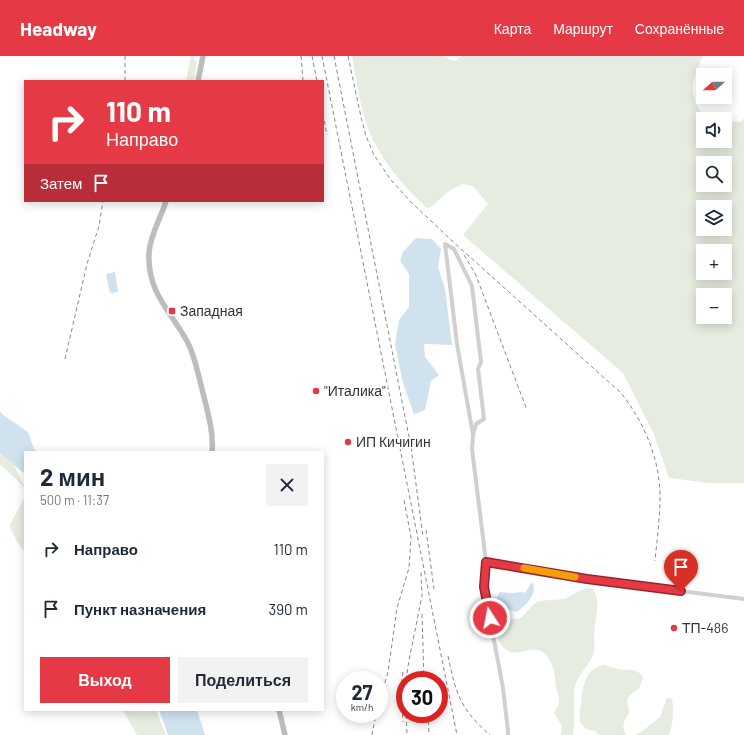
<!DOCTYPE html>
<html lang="ru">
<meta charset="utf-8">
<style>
body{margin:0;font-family:Barlow,sans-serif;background:#f2f2f3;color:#1f2937;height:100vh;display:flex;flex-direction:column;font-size:15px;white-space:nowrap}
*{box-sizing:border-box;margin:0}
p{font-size:13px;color:#747a83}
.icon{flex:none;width:22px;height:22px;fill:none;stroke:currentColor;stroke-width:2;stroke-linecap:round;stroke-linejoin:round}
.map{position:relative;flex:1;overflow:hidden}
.drawer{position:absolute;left:24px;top:395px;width:300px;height:260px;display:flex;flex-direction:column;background:#fff;border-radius:0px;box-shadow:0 2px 10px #0003}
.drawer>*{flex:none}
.banner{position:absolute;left:24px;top:24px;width:300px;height:122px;border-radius:0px;box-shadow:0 2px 10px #0003;background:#e63946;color:#fff;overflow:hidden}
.needle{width:26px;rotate:249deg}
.fabs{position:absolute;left:696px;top:12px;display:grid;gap:8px}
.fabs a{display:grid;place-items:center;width:36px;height:36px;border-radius:0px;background:#fff;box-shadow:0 2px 10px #0003;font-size:20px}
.speed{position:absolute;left:336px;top:615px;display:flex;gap:8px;font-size:20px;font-weight:700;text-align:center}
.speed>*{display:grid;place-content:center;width:52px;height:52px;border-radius:50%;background:#fff;box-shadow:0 2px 10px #0003;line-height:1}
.speed small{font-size:10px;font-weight:400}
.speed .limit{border:6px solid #d22;background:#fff;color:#111}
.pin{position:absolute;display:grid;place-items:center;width:34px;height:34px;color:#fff;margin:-41px -17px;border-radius:50% 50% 50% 0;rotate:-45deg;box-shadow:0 0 4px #0007}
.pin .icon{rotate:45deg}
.me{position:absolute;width:44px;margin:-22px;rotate:349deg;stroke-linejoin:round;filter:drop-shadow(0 0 3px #0008)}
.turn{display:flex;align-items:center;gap:14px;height:84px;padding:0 16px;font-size:18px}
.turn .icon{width:52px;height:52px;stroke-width:2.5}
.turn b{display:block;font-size:28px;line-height:34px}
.then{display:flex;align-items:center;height:38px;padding:0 16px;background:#0003;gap:8px;font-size:15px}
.round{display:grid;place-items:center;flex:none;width:42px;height:42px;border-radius:0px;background:#f2f2f3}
.headline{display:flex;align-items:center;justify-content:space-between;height:68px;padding:0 16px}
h1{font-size:24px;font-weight:700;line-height:30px}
.button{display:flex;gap:8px;margin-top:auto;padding:8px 16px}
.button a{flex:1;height:46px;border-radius:0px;background:#e63946;color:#fff;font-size:16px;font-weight:700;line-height:46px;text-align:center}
.button a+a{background:#f2f2f3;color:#1f2937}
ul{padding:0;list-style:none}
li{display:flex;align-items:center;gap:12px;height:60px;padding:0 16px}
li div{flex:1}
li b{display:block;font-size:15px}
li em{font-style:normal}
header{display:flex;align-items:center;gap:24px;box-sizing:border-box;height:56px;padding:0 20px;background:#e63946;color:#fff}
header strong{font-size:19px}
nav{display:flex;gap:22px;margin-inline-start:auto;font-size:14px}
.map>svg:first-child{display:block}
.green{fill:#e6ecdf;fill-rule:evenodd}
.water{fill:#cfe2ee}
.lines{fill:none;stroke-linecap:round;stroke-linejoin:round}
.minor{stroke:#d0d0d0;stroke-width:4}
.secondary{stroke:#bdbdbd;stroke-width:5.5}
.rail{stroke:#888;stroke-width:1;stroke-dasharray:4 3;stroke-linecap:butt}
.route-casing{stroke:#96252e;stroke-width:10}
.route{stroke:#e63946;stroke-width:7}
.slow{stroke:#f59e0b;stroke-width:7}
.poi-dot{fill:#e63946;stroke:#fff;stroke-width:1.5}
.labels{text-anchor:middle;stroke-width:4;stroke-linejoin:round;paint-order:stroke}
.poi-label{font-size:14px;fill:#333;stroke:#fff;text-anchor:start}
</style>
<header>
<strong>Headway</strong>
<nav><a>Карта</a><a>Маршрут</a><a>Сохранённые</a></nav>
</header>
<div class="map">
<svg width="744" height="679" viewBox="0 0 744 679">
<rect width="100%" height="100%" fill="#fff"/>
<g class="green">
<path d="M191,0H194V3L197,6L194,25H186Z"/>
<path d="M352,0H442L455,5L462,0H702C700,10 695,18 693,27C691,38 697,49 702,58L716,63H703V85H725V65L741,66L744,62V427H710L669,422L654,378L623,317L463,179L488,148L473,130L462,128L449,135L431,151L427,152C403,130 380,103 368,72C360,51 356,22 352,0ZM703,107H725V129H703ZM703,151H725V173H703ZM703,195H725V217H703ZM703,239H725V261H703Z"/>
<path d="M0,397L14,409L25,432L0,408Z"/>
<path d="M25,441V497L17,486L10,471V468Z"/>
<path d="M588,531C604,535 594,567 594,579C594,584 595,590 594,595C592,608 578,617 575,630C572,646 576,663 573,679H561L562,670L554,657C555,653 559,650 559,646C560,641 557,635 556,631C555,619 554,606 544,597C530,586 517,606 502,590C495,582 500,572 503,564L506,562L515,563L521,562L533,549L538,545L564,543Z"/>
<path d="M604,609C608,610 613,612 617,613C626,615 639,611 643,622L639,632L630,639L627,643L629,657C624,664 621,671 626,679H599L595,675L586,673L580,666C579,660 580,654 581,648C583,631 584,613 604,609Z"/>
<path d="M667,642H670L672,643C674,655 673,668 669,679H635L641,676L660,661Z"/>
<path d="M123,654H156L166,679H137Z"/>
</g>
<g class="water">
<path d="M416,182L432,183L441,193L438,211L445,233L452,289L424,288L425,301L439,319L431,325L425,354L414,358L403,327L395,289L399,264L409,251V218L400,205L403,196Z"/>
<path d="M115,216L118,236L110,237L106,218Z"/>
<path d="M0,355L2,358L28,376L34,393L38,396H25V418L0,397Z"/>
<path d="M532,526C539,537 525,551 516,556L499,550L497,541L500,536L511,537L523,536L525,537Z"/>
<path d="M159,654H197L205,679H168Z"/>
</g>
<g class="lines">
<g class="minor">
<path d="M473,379L457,288L445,188L454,193L472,230L481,306L478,313L484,363L476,368L473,379L472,393L486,506L484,531L503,632L508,675V679"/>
<path d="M486,506L587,523L744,543"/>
</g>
<g class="secondary">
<path d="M198,25L203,0"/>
<path d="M166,145C161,162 150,179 149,197C147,237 171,255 188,287C195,301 198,318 202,333C207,354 214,375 212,396"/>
<path d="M279,654L285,679"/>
</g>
<g class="rail">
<path d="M301,0L303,25"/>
<path d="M312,0L317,25"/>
<path d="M322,0L457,679"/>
<path d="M334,0L411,391L423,480"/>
<path d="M348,0L361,61L366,80L374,99L391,124L410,145L450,183L621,337C644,366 660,403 660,441C660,462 657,484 655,505"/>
<path d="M125,25V0"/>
<path d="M323,58L327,79"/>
<path d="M464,199L475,217L527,354"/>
<path d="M65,303L87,208L99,170L103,145"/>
<path d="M426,474L434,533"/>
<path d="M422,558L424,624"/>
<path d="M448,600C452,619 456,640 468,656C474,664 482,672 490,679"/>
<path d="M403,616L401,631L403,666"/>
<path d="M406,624L409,604L422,540L421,516"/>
<path d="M379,647L388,616L397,552L409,512L411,481L404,444"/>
<path d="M428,658L429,679"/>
<path d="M406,659L407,679"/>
<path d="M372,679L376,658"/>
</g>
</g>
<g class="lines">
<g class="route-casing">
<path id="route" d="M490,562L484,531L486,506L587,523L681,535"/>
</g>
<use href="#route" class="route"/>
<path class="slow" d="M524,512L575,521"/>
</g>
<g class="poi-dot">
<rect x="168" y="251" width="8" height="8" rx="2"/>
<circle cx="316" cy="335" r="4"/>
<circle cx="348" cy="386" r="4"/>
<circle cx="674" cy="572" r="4"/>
</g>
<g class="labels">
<g class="poi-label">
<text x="180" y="260">Западная</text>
<text x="324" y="340">"Италика"</text>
<text x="356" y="391">ИП Кичигин</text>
<text x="682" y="577">ТП-486</text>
</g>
</g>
</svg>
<div class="fabs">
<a><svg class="needle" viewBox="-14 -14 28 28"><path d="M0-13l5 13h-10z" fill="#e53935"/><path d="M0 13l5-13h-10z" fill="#747a83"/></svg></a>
<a><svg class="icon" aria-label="sound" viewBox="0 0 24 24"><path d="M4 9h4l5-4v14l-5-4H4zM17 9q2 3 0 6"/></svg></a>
<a><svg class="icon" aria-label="search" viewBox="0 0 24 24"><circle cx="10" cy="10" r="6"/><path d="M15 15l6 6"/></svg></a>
<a><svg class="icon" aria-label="layers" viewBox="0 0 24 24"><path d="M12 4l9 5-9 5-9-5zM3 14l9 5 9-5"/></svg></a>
<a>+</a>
<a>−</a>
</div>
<div class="speed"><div>27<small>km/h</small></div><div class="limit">30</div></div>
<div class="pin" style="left:681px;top:535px;background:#d93025"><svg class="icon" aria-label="arrive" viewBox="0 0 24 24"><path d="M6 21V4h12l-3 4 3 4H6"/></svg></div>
<svg class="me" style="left:490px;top:562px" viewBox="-20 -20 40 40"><circle r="17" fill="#e63946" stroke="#fff" stroke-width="3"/><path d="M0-11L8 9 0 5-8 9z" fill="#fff"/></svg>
<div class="banner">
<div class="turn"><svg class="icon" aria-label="right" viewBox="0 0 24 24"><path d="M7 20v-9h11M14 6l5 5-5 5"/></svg><div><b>110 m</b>Направо</div></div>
<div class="then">Затем<svg class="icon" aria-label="arrive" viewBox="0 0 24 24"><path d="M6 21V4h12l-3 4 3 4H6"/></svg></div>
</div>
<section class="drawer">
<div class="headline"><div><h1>2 мин</h1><p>500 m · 11:37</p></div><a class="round"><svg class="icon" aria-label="close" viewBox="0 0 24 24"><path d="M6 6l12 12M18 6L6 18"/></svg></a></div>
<ul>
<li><svg class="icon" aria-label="right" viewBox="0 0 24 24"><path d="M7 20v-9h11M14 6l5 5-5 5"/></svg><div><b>Направо</b></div><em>110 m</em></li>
<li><svg class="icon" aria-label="arrive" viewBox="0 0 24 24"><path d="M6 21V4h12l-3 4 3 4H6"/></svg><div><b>Пункт назначения</b></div><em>390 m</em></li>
</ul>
<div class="button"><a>Выход</a><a>Поделиться</a></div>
</section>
</div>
